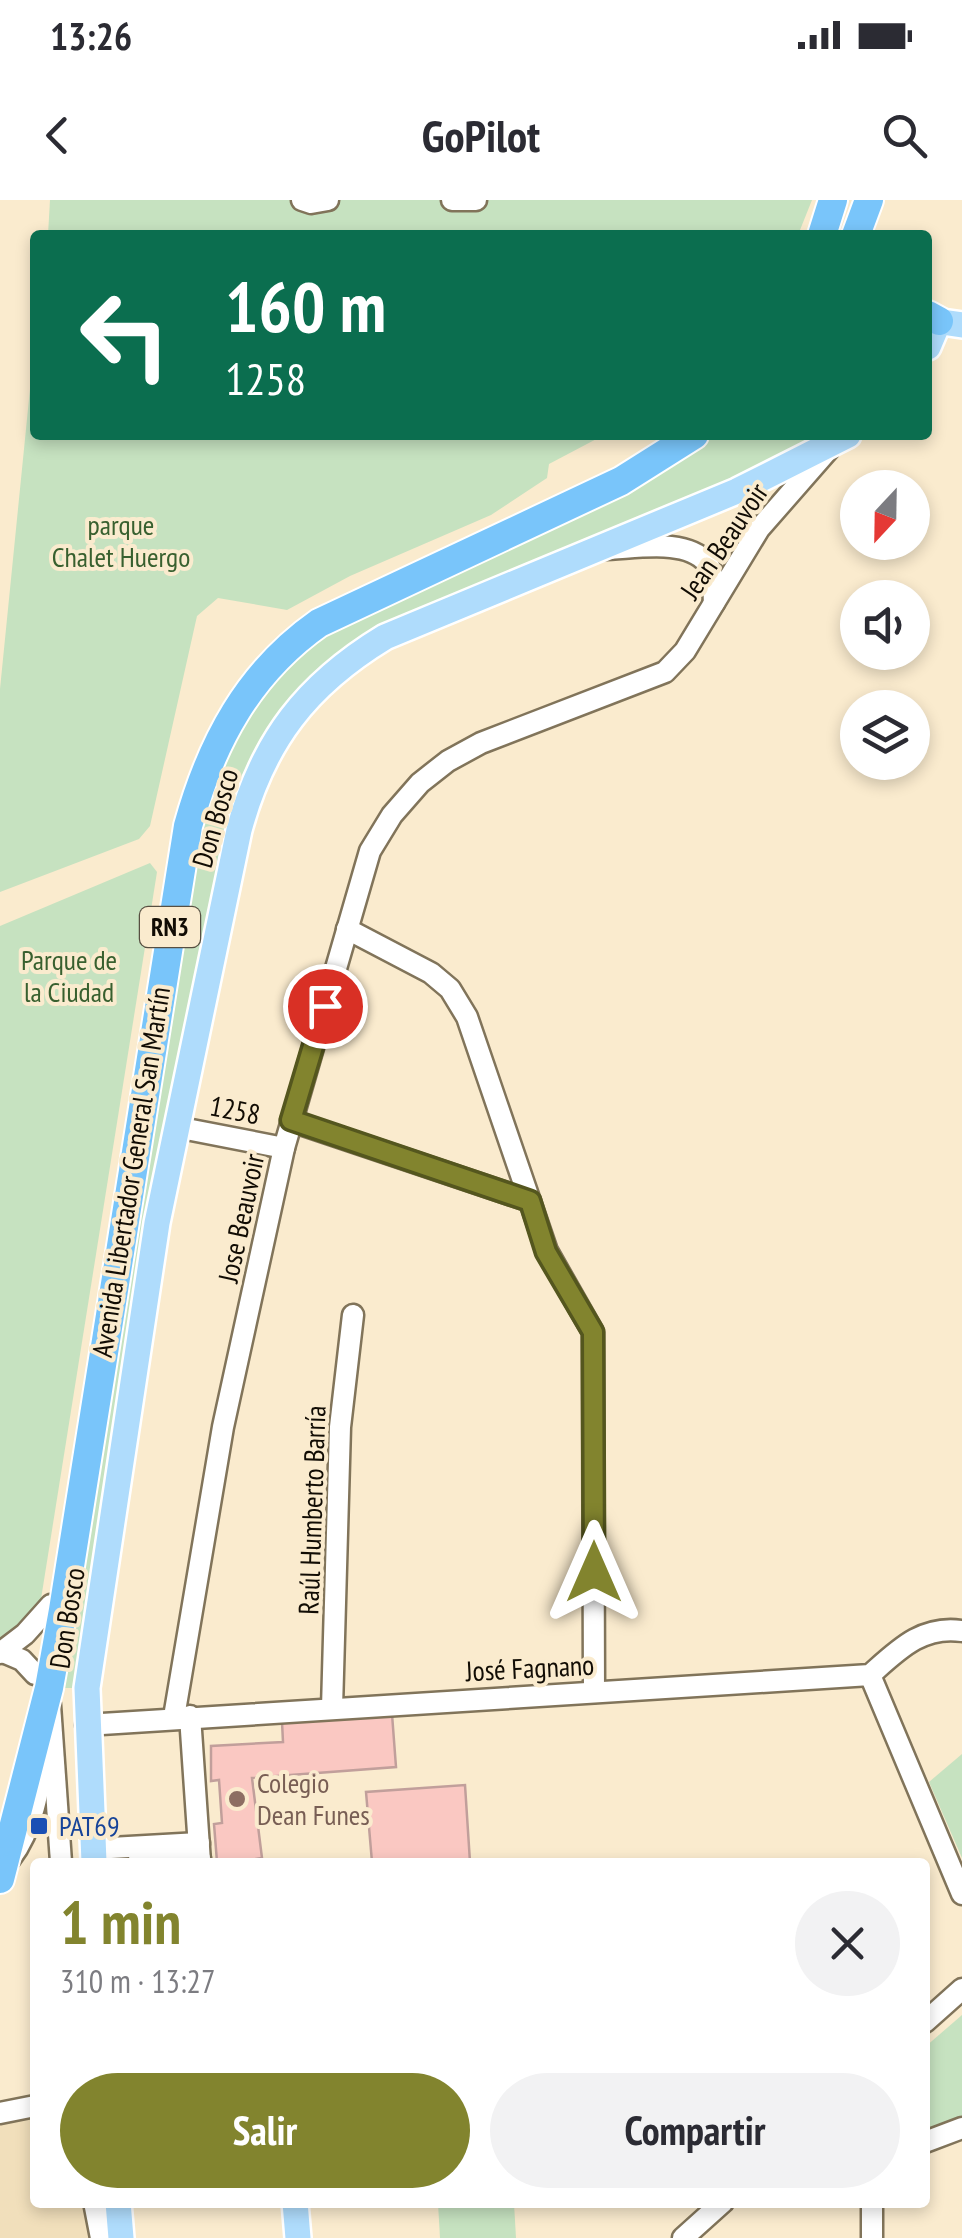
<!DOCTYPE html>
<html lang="es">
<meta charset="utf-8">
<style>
body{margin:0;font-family:"PT Sans Narrow",sans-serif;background:#f2f2f3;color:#2b2b33;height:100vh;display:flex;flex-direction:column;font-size:38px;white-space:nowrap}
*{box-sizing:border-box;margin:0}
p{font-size:32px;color:#7c7c81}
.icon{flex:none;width:55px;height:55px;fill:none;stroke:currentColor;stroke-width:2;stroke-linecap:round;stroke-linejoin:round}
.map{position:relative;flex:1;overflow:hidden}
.drawer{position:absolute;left:30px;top:1658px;width:900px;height:350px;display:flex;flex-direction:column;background:#fff;border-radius:10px;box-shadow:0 5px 15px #0003}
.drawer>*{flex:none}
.hud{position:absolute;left:30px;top:30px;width:902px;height:210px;border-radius:10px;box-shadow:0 5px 15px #0003;background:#0b6e4f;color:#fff;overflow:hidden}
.needle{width:65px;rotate:202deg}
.buttons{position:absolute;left:840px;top:270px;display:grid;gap:20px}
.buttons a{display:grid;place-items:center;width:90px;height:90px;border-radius:50%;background:#fff;box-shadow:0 5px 15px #0003;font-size:50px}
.pin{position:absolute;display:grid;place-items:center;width:85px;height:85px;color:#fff;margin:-42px;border:5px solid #fff;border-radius:50%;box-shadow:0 2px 10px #0007}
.me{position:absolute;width:110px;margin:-55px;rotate:0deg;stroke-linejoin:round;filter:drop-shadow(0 0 8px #0008)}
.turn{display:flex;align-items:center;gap:35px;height:210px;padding:0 30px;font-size:45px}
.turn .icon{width:130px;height:130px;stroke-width:2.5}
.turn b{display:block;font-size:70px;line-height:85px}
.round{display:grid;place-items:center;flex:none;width:105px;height:105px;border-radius:52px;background:#f2f2f3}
.summary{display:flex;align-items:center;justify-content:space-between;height:170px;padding:0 30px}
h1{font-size:60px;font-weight:700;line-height:75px;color:#82842e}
.primary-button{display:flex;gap:20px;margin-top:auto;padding:20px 30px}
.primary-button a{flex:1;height:115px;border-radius:60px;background:#82842e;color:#fff;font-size:40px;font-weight:700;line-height:115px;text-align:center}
.primary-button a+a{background:#f2f2f3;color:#2b2b33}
.status{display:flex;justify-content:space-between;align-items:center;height:70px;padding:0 50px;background:#fff;direction:ltr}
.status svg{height:28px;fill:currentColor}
header{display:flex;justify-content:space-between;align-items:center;height:130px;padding:0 30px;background:#fff;font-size:45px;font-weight:700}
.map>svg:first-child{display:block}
.built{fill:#f1dfbb}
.green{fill:#c6e2c0}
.building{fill:#fac8c2;stroke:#c19f9b;stroke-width:2.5}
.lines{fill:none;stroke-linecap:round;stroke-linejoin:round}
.minor-casing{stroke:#81745a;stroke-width:25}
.major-casing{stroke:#fff;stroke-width:30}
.highway-casing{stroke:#fff;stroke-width:32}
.minor{stroke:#fff;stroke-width:20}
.major{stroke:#afdcfc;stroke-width:25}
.highway{stroke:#79c5fa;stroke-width:28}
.route-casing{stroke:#54561e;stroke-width:25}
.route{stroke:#82842e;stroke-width:18}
.education-dot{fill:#8d6e63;stroke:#faebce;stroke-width:4}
.transit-dot{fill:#1a4fb4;stroke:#faebce;stroke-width:4}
.labels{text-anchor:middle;stroke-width:8;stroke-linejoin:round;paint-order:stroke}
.shield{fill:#faebce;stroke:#574f41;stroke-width:2.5}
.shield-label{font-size:25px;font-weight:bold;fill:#110c04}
.park-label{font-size:28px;fill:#38602f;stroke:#faebce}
.street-label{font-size:28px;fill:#110c04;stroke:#faebce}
.education-label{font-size:28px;fill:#785e54;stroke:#faebce;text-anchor:start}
.transit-label{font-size:28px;fill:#164399;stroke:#faebce;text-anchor:start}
</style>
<div class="status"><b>13:26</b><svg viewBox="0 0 49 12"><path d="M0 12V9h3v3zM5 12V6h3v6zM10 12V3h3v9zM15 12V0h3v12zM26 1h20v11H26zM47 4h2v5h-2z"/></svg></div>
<header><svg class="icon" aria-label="back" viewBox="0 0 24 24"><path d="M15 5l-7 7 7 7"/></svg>GoPilot<svg class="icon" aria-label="search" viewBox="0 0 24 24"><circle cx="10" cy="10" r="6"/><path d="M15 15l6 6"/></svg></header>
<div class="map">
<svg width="962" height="2038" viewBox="0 0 962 2038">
<rect width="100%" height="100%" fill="#faebce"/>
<path class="built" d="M35,1906V2002L94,2003L101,2038H0V1913Z"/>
<g class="green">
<path d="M50,0H812L798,35H48Z"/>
<path d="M35,139V235H604L549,264L547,278L491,315L350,376L287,410L218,398L197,416L150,626L139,639L0,692V489Z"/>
<path d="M694,235H848L591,350L320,483L239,630L87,1488H49L196,597L294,440Z"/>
<path d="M150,663L157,672L41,1399L22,1425L0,1442V726Z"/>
<path d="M962,1554V1658L929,1582Z"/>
<path d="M962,1815V1916L925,1931V1847Z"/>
<path d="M438,2003H514L516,2038H440Z"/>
</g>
<g class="building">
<path d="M392,1514L396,1567L252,1578L262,1658L256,1659L257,1662H217L214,1624L222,1623L219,1580L211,1581V1546L283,1542L282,1522Z"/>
<path d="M465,1585L470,1662H372L366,1592Z"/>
</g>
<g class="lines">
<g class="minor-casing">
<g id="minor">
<path d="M302,0L311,3L328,0"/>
<path d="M452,0H476"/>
<path d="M603,349C632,349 686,337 707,363C715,373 713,391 714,403"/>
<path d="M347,729L431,773L450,789L467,817L547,1051L593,1132L594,1492"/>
<path d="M291,921L530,1001"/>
<path d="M176,927L284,948"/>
<path d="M3,1452L22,1460L35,1474"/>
<path d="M0,1453L25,1434L51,1405"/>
<path d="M870,1475L962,1694"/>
<path d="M50,1505L61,1662"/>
<path d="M332,1508L340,1227L353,1115"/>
<path d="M190,1516L200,1662"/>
<path d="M174,1517L223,1227L284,948L370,651L392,615L420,583L448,561L481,543L665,472L685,451L759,329L829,249"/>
<path d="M86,1525L870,1475C898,1450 922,1425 962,1431"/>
<path d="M93,1649L199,1643"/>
<path d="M10,1659C33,1629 40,1588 43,1550"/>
<path d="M138,1662L200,1659"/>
<path d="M925,1822L962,1789"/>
<path d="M0,1913L35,1906"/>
<path d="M925,1942L962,1928"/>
<path d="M94,2002L101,2038"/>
<path d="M683,2038L723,2002"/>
<path d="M872,2038V2002"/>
</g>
</g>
<g class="major-casing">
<g id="major">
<path d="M928,120L962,125"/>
<path d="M928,147L939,121"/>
<path d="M94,1662L87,1488L157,1023L239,630C263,541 306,485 385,437L737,291L848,235"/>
<path d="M118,2002L121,2038"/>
<path d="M295,2002L298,2038"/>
</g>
</g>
<g class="highway-casing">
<g id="highway">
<path d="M822,35L833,0"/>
<path d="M856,35L869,0"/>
<path d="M928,115L939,121"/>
<path d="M0,1679L49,1488L63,1410L188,626C211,543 248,473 319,423L621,281L694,235"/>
</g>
</g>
<use href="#minor" class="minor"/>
<use href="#major" class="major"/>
<use href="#highway" class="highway"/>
</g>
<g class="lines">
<g class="route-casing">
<path id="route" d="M325,806L291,920L530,1001L546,1052L593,1132L594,1372"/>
</g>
<use href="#route" class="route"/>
</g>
<circle class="education-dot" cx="237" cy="1599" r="10"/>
<rect class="transit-dot" x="29" y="1616" width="20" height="20" rx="5"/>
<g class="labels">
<rect class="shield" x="140" y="707" width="60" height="40" rx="8"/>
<g class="shield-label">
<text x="170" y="736">RN3</text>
</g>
<g class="park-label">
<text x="121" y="335">parque<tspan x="121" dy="32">Chalet Huergo</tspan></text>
<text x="69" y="770">Parque de<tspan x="69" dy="32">la Ciudad</tspan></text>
</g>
<g class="street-label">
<text transform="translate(724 341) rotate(-56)" y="10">Jean Beauvoir</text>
<text transform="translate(215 618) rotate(-74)" y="10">Don Bosco</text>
<text transform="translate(235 910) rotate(11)" y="10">1258</text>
<text transform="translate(131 972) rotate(-81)" y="10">Avenida Libertador General San Martín</text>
<text transform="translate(241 1018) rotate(-78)" y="10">Jose Beauvoir</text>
<text transform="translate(312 1310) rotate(-88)" y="10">Raúl Humberto Barría</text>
<text transform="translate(67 1418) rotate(-81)" y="10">Don Bosco</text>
<text transform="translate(530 1468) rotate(-3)" y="10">José Fagnano</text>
</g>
<g class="education-label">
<text x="257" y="1593">Colegio<tspan x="257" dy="32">Dean Funes</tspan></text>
</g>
<g class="transit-label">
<text x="59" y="1636">PAT69</text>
</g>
</g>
</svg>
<div class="buttons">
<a><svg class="needle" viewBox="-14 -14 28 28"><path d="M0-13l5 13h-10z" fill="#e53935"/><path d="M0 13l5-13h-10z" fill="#7c7c81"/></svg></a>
<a><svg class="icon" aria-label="sound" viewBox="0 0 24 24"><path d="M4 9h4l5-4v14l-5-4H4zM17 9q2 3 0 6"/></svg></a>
<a><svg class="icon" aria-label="layers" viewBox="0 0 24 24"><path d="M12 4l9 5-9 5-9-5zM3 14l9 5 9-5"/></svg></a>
</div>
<div class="pin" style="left:325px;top:806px;background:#d93025"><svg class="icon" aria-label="arrive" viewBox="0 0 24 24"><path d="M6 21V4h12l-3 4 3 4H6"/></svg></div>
<svg class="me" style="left:594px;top:1372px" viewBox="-20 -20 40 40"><path d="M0-17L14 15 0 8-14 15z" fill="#82842e" stroke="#fff" stroke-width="4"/></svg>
<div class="hud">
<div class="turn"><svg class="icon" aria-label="left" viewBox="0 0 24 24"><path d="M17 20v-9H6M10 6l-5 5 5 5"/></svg><div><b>160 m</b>1258</div></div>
</div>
<section class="drawer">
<div class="summary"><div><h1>1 min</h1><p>310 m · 13:27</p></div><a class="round"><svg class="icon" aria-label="close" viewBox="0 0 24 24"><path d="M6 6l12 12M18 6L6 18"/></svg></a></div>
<div class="primary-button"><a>Salir</a><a>Compartir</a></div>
</section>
</div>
